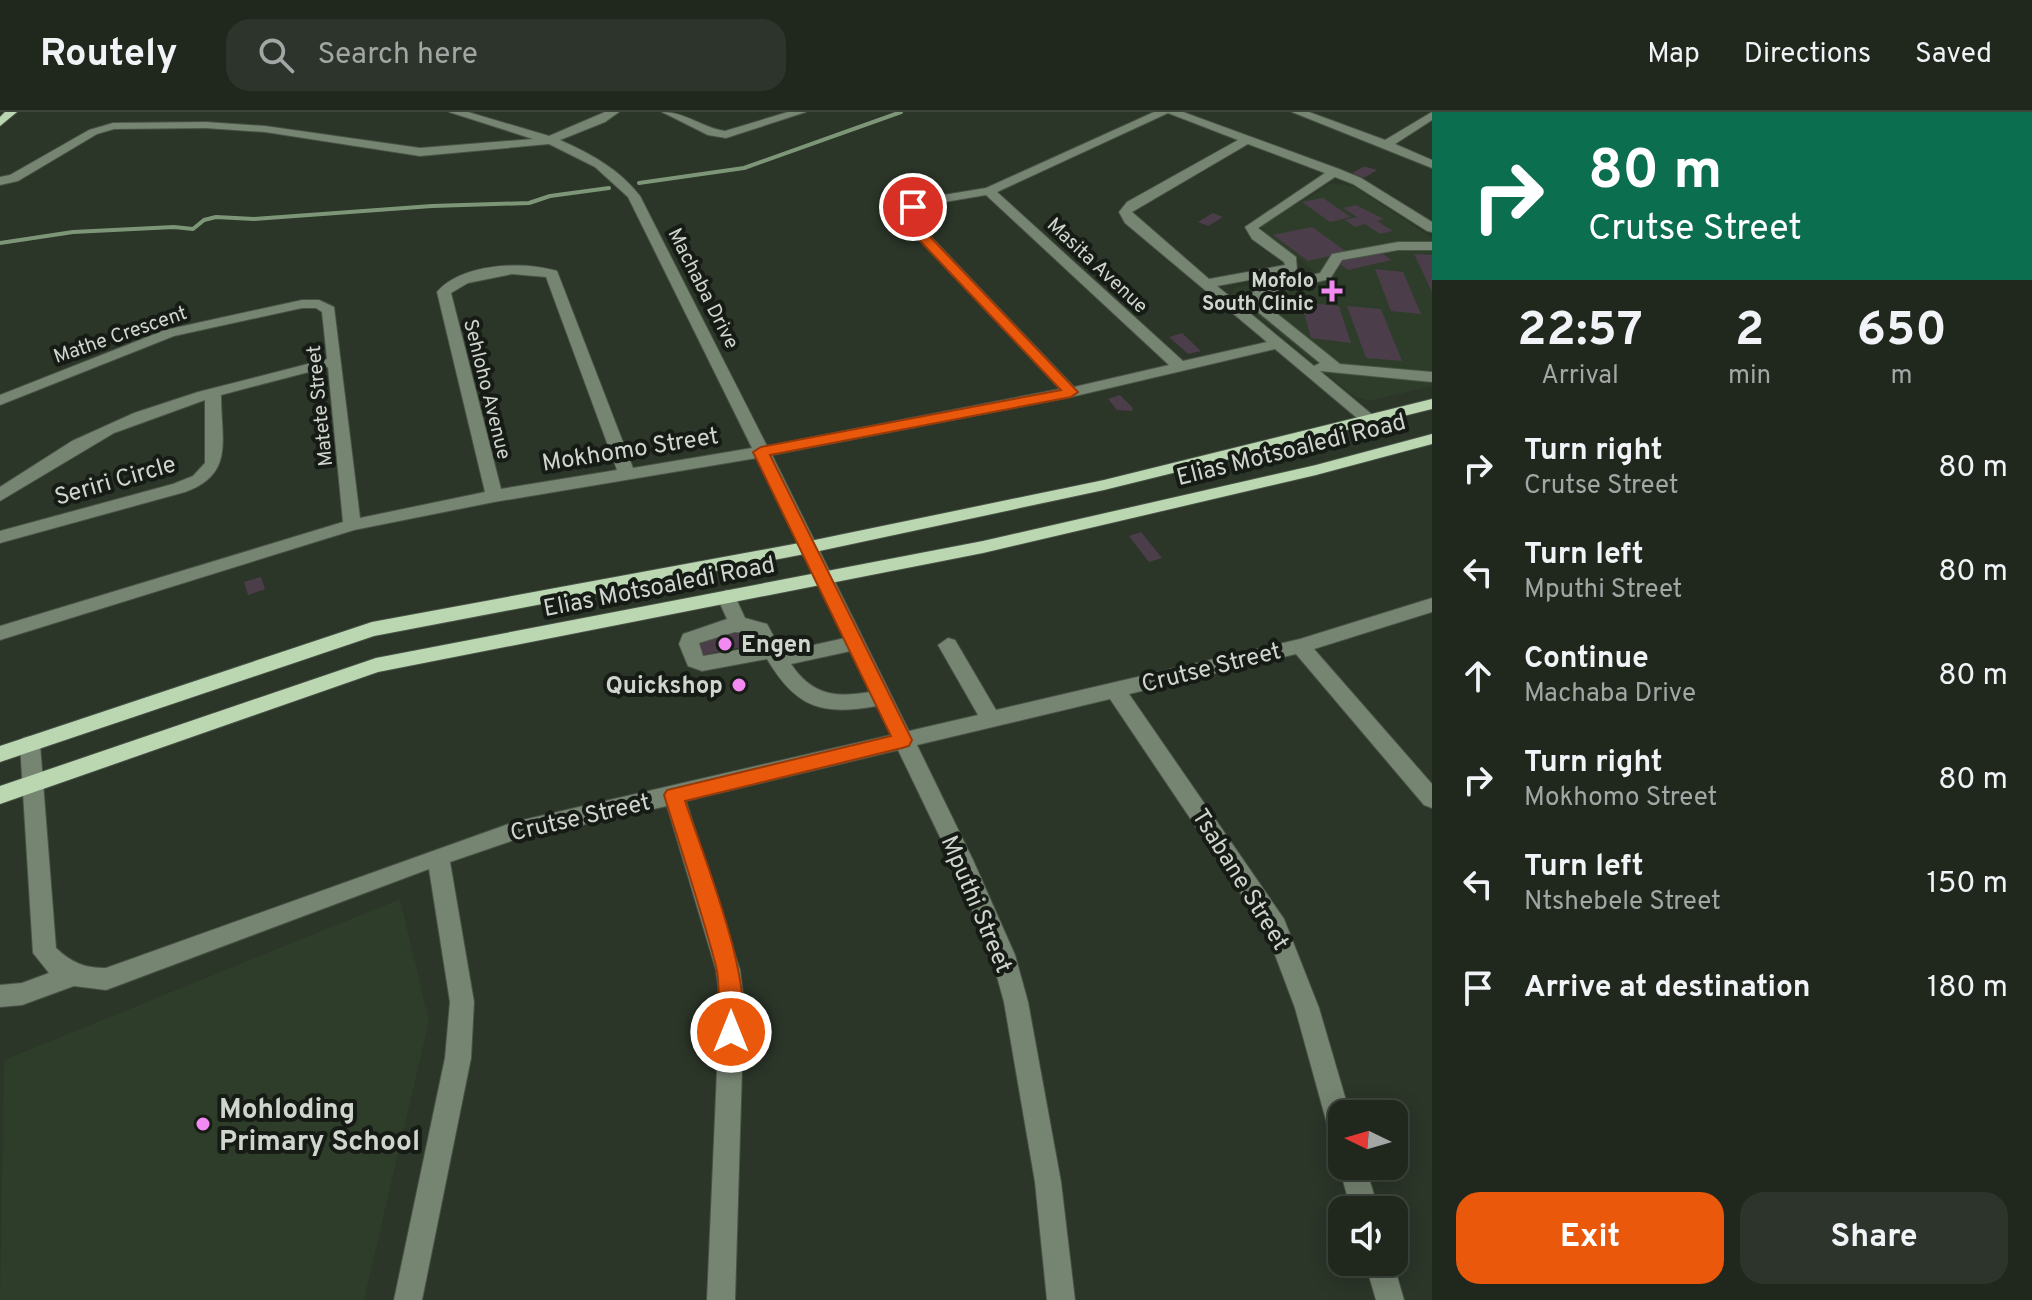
<!DOCTYPE html>
<style>
body{margin:0;font-family:Overpass,sans-serif;background:#2d342b;color:#f1f3f6;height:100vh;display:flex;flex-direction:column;font-size:30px;white-space:nowrap}
*{box-sizing:border-box;margin:0}
p{font-size:26px;color:#a2a6a4}
.icon{flex:none;width:44px;height:44px;fill:none;stroke:currentColor;stroke-width:2;stroke-linecap:round;stroke-linejoin:round}
.map{position:relative;flex:1;overflow:hidden}
.side{display:flex;flex-direction:column;background:#20281e;width:600px}
.side>*{flex:none}
.top-card{background:#0b6e4f;color:#fff;overflow:hidden}
.needle{width:52px;rotate:275deg}
.buttons{position:absolute;left:1328px;top:988px;display:grid;gap:16px}
.buttons a{display:grid;place-items:center;width:80px;height:80px;border-radius:16px;background:#20281e;box-shadow:0 4px 20px #0003,0 0 0 2px #3d443c;font-size:40px}
.pin{position:absolute;display:grid;place-items:center;width:68px;height:68px;color:#fff;margin:-34px;border:4px solid #fff;border-radius:50%;box-shadow:0 2px 8px #0007}
.me{position:absolute;width:88px;margin:-44px;rotate:0deg;stroke-linejoin:round;filter:drop-shadow(0 0 6px #0008)}
.turn{display:flex;align-items:center;gap:28px;height:168px;padding:0 24px;font-size:36px}
.turn .icon{width:104px;height:104px;stroke-width:2.5}
.turn b{display:block;font-size:56px;line-height:68px}
.eta{display:flex;justify-content:space-evenly;align-items:center;height:136px;text-align:center}
.eta b{font-size:48px;font-weight:700;line-height:56px}
.action{display:flex;gap:16px;margin-top:auto;padding:16px 24px}
.action a{flex:1;height:92px;border-radius:24px;background:#ea580c;color:#fff;font-size:32px;font-weight:700;line-height:92px;text-align:center}
.action a+a{background:#2d342b;color:#f1f3f6}
ul{padding:0;list-style:none}
li{display:flex;align-items:center;gap:24px;height:104px;padding:0 24px}
li div{flex:1}
li b{display:block;font-size:30px}
li em{font-style:normal}
header{display:flex;align-items:center;gap:48px;box-sizing:border-box;height:112px;padding:0 40px;background:#20281e;border-bottom:2px solid #3d443c}
header strong{font-size:38px}
nav{display:flex;gap:44px;margin-inline-start:auto;font-size:28px}
.search{width:560px;height:72px;background:#2d342b;display:flex;align-items:center;gap:20px;box-sizing:border-box;padding:0 28px;border-radius:24px;color:#a2a6a4;font-size:30px}
main{display:flex;flex:1;min-height:0}
.map>svg:first-child{display:block}
.built{fill:#2e3d2a}
.lines{fill:none;stroke-linecap:round;stroke-linejoin:round}
.stream{stroke:#7e9678;stroke-width:4}
.building{fill:#4b3e4a}
.minor-casing{stroke:#495246;stroke-width:2}
.major-casing{stroke:#495246;stroke-width:2}
.minor{fill:#768472;fill-rule:evenodd}
.major{fill:#bad7b2;fill-rule:evenodd}
.route{fill:#ea580c;stroke:#983908;stroke-width:2}
.poi-dot{fill:#f38af2;stroke:#161b15;stroke-width:3}
.labels{text-anchor:middle;stroke-width:8;stroke-linejoin:round;paint-order:stroke}
.far-street-label{font-size:20px;fill:#cfd6cd;stroke:#161b15}
.far-poi-label{font-size:20px;font-weight:bold;fill:#cfd6cd;stroke:#161b15;text-anchor:end}
.street-label{font-size:24px;fill:#cfd6cd;stroke:#161b15}
.poi-label{font-size:24px;font-weight:bold;fill:#cfd6cd;stroke:#161b15;text-anchor:start}
.near-poi-label{font-size:28px;font-weight:bold;fill:#cfd6cd;stroke:#161b15;text-anchor:start}
</style>
<header>
<strong>Routely</strong>
<div class="search"><svg class="icon" aria-label="search" viewBox="0 0 24 24"><circle cx="10" cy="10" r="6"/><path d="M15 15l6 6"/></svg>Search here</div>
<nav><a>Map</a><a>Directions</a><a>Saved</a></nav>
</header>
<main>
<div class="map">
<svg width="1432" height="1188" viewBox="0 0 1432 1188">
<rect width="100%" height="100%" fill="#2b3528"/>
<g class="built">
<path d="M1332,71L1355,75L1432,126V274L1370,289L1355,285L1232,182L1234,176L1314,159L1264,121L1261,114Z"/>
<path d="M400,787L429,909L364,1188H0L4,948Z"/>
</g>
<g class="lines">
<g class="stream">
<path d="M639,71L744,56L901,0"/>
<path d="M0,131L73,120L174,115L193,117L204,108L216,105L254,107L432,94L529,91L550,84L609,76"/>
</g>
</g>
<g class="building">
<path d="M1363,55H1367L1377,58L1364,66L1352,61Z"/>
<path d="M1323,86L1351,105L1330,110L1302,90Z"/>
<path d="M1356,93L1384,107L1377,109L1393,119L1380,122L1365,112L1355,115L1345,108L1357,105L1343,96Z"/>
<path d="M1213,101L1223,105L1208,114L1198,110Z"/>
<path d="M1312,115L1347,140L1308,149L1273,123Z"/>
<path d="M1380,140L1392,148L1348,158L1336,149Z"/>
<path d="M1414,142L1432,143V180Z"/>
<path d="M1375,157L1403,160L1421,202L1391,199Z"/>
<path d="M1301,190L1339,194L1351,231L1311,226Z"/>
<path d="M1347,194L1381,197L1402,249L1366,246Z"/>
<path d="M1182,221L1201,239L1188,242L1169,225Z"/>
<path d="M1120,283L1133,296L1132,299L1117,298L1108,287Z"/>
<path d="M1141,420L1162,446L1149,450L1129,424Z"/>
<path d="M261,465L265,477L248,483L244,470Z"/>
<path d="M751,517L756,532L698,544L693,528Z"/>
</g>
<g class="lines">
<g class="minor-casing">
<g id="minor">
<path d="M449,0H468L549,24L605,0H619L605,10L560,28C591,42 619,57 640,84L767,334L1060,277L906,114L901,100L919,87L986,76L1154,0H1183L1339,57L1361,66L1432,110V120L1427,119L1353,72L1335,65L1258,116L1296,145L1297,159L1217,174L1314,254L1320,251L1253,196L1252,181L1261,175L1320,161L1332,142L1398,130H1432V138H1398L1342,148L1330,167L1271,181L1264,185L1265,192L1340,252L1432,260V270L1320,259L1375,305V311H1363L1275,237L1071,285L772,343L909,619L978,603L938,533L948,526L955,528L996,598L1300,527L1432,486V500L1314,537L1432,672V696L1424,693L1296,542L1129,582L1284,807L1319,896L1350,1002H1342V1032L1333,1028L1329,1019L1295,896L1266,819L1110,587L917,633L973,748L1015,843L1028,890L1061,1070L1075,1188H1047L1035,1070L1004,890L991,843L951,748L898,638L686,689L740,858L744,890L735,1188H707L720,890L716,858L667,694L514,728L450,750L474,890L471,946L422,1188H394L445,946L450,890L429,757L106,878L74,874L22,893L0,895V873L22,871L49,861L33,841L20,632L23,626L30,624L37,626L40,632L56,836C72,851 85,856 106,856L514,710L891,623L877,594C822,604 796,596 767,547L702,559L688,554L679,532L683,522L727,507L717,485L726,478L733,480L745,506L767,512L782,540L845,526L757,346L494,390L354,418L0,528V514L343,410L328,255L221,283C221,328 235,362 185,380L0,431V419L173,372L193,364L205,351V288L114,321L0,389V375L72,329L134,301L198,280L327,247L322,200L316,196H302L174,224L0,293V283L165,218L302,188H319L334,195L360,406L485,380L437,180C462,151 523,149 557,159L633,356L752,336L628,85L595,55L549,32L420,44L265,20L206,16L114,17L97,22L18,69L0,73V65L10,63L89,18L113,11L206,10L265,14L420,36L533,27ZM1168,1L1238,28L1127,90L1119,100L1125,111L1267,230L1183,249L997,80ZM1248,32L1325,61L1245,115L1252,127L1284,150L1285,153L1209,167L1132,100ZM986,83L1169,253L1074,275L917,110L914,101L927,93ZM512,162L546,165L617,358L501,377L451,181L468,171ZM735,520L753,522L760,534L703,544L699,531ZM851,539L870,580C835,586 812,583 791,552Z"/>
<path d="M662,0C686,0 703,16 725,19L788,0H806L726,26L708,23Z"/>
<path d="M1292,0H1309L1385,28L1432,0V8L1395,32L1432,48V56Z"/>
<path d="M1342,1046V1054H1365L1379,1098H1351L1339,1054Z"/>
<path d="M1365,1150H1393L1404,1188H1376Z"/>
</g>
</g>
<g class="major-casing">
<g id="major">
<path d="M5,0H17L0,14V5Z"/>
<path d="M1432,287V297L1104,378L810,441L374,524L0,650V634L372,510L810,429L1104,368Z"/>
<path d="M1432,322V332L1316,363L983,441L378,560L0,692V674L376,546L983,429L1316,353Z"/>
</g>
</g>
<use href="#minor" class="minor"/>
<use href="#major" class="major"/>
</g>
<path class="route" d="M909,92L919,95L913,101L916,110L1078,280L1071,285L770,343L912,628L909,634L902,636L685,689C702,740 759,880 739,927L731,930L723,927C715,908 722,877 716,854C701,797 682,740 664,683L667,678L891,624L753,340L761,335L1061,278L906,114L902,100Z"/>
<g class="poi-dot">
<path d="M1328 167h8v8h8v8h-8v8h-8v-8h-8v-8h8z"/>
<circle cx="725" cy="532" r="8"/>
<circle cx="739" cy="573" r="8"/>
<circle cx="203" cy="1012" r="8"/>
</g>
<g class="labels">
<g class="far-street-label">
<text transform="translate(1098 153) rotate(43)" y="7">Masita Avenue</text>
<text transform="translate(704 176) rotate(63)" y="7">Machaba Drive</text>
<text transform="translate(120 222) rotate(-19)" y="7">Mathe Crescent</text>
<text transform="translate(488 277) rotate(76)" y="7">Sehloho Avenue</text>
<text transform="translate(319 294) rotate(-96)" y="7">Matete Street</text>
</g>
<g class="far-poi-label">
<text x="1314" y="175">Mofolo<tspan x="1314" dy="23">South Clinic</tspan></text>
</g>
<g class="street-label">
<text transform="translate(630 337) rotate(-9)" y="8">Mokhomo Street</text>
<text transform="translate(1291 337) rotate(-14)" y="8">Elias Motsoaledi Road</text>
<text transform="translate(115 368) rotate(-16)" y="8">Seriri Circle</text>
<text transform="translate(659 474) rotate(-11)" y="8">Elias Motsoaledi Road</text>
<text transform="translate(1211 555) rotate(-14)" y="8">Crutse Street</text>
<text transform="translate(580 705) rotate(-13)" y="8">Crutse Street</text>
<text transform="translate(1241 767) rotate(58)" y="8">Tsabane Street</text>
<text transform="translate(977 792) rotate(67)" y="8">Mputhi Street</text>
</g>
<g class="poi-label">
<text x="741" y="540">Engen</text>
<text x="723" y="581" text-anchor="end">Quickshop</text>
</g>
<g class="near-poi-label">
<text x="219" y="1006">Mohloding<tspan x="219" dy="32">Primary School</tspan></text>
</g>
</g>
</svg>
<div class="buttons">
<a><svg class="needle" viewBox="-14 -14 28 28"><path d="M0-13l5 13h-10z" fill="#e53935"/><path d="M0 13l5-13h-10z" fill="#a2a6a4"/></svg></a>
<a><svg class="icon" aria-label="sound" viewBox="0 0 24 24"><path d="M4 9h4l5-4v14l-5-4H4zM17 9q2 3 0 6"/></svg></a>
</div>
<div class="pin" style="left:913px;top:95px;background:#d93025"><svg class="icon" aria-label="arrive" viewBox="0 0 24 24"><path d="M6 21V4h12l-3 4 3 4H6"/></svg></div>
<svg class="me" style="left:731px;top:920px" viewBox="-20 -20 40 40"><circle r="17" fill="#ea580c" stroke="#fff" stroke-width="3"/><path d="M0-11L8 9 0 5-8 9z" fill="#fff"/></svg>
</div>
<section class="side">
<div class="top-card">
<div class="turn"><svg class="icon" aria-label="right" viewBox="0 0 24 24"><path d="M7 20v-9h11M14 6l5 5-5 5"/></svg><div><b>80 m</b>Crutse Street</div></div>
</div>
<div class="eta">
<div><b>22:57</b><p>Arrival</p></div>
<div><b>2</b><p>min</p></div>
<div><b>650</b><p>m</p></div>
</div>
<ul>
<li><svg class="icon" aria-label="right" viewBox="0 0 24 24"><path d="M7 20v-9h11M14 6l5 5-5 5"/></svg><div><b>Turn right</b><p>Crutse Street</p></div><em>80 m</em></li>
<li><svg class="icon" aria-label="left" viewBox="0 0 24 24"><path d="M17 20v-9H6M10 6l-5 5 5 5"/></svg><div><b>Turn left</b><p>Mputhi Street</p></div><em>80 m</em></li>
<li><svg class="icon" aria-label="ahead" viewBox="0 0 24 24"><path d="M12 20V5M6 11l6-6 6 6"/></svg><div><b>Continue</b><p>Machaba Drive</p></div><em>80 m</em></li>
<li><svg class="icon" aria-label="right" viewBox="0 0 24 24"><path d="M7 20v-9h11M14 6l5 5-5 5"/></svg><div><b>Turn right</b><p>Mokhomo Street</p></div><em>80 m</em></li>
<li><svg class="icon" aria-label="left" viewBox="0 0 24 24"><path d="M17 20v-9H6M10 6l-5 5 5 5"/></svg><div><b>Turn left</b><p>Ntshebele Street</p></div><em>150 m</em></li>
<li><svg class="icon" aria-label="arrive" viewBox="0 0 24 24"><path d="M6 21V4h12l-3 4 3 4H6"/></svg><div><b>Arrive at destination</b></div><em>180 m</em></li>
</ul>
<div class="action"><a>Exit</a><a>Share</a></div>
</section>
</main>
